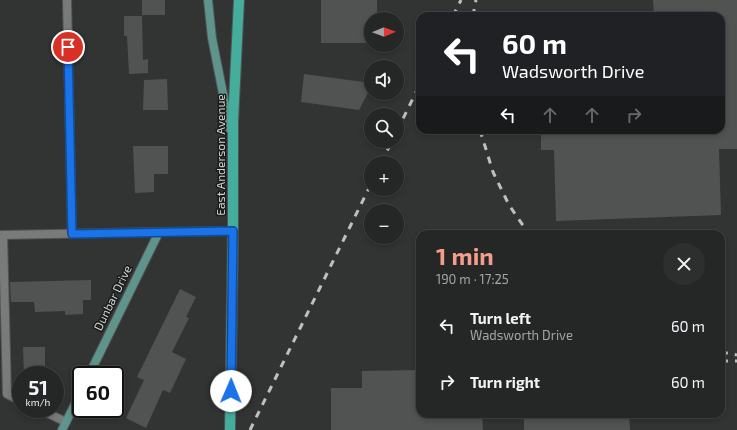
<!DOCTYPE html>
<meta charset="utf-8">
<style>
body{margin:0;font-family:"Exo 2",sans-serif;background:#2d2f2e;color:#f1f3f6;height:100vh;display:flex;flex-direction:column;font-size:15px;white-space:nowrap}
*{box-sizing:border-box;margin:0}
p{font-size:13px;color:#a3a5a7}
.icon{flex:none;width:22px;height:22px;fill:none;stroke:currentColor;stroke-width:2;stroke-linecap:round;stroke-linejoin:round}
.map{position:relative;flex:1;overflow:hidden}
.panel{position:absolute;left:416px;top:230px;width:309px;height:188px;display:flex;flex-direction:column;background:#252726;border-radius:12px;box-shadow:0 2px 6px #0003,0 0 0 1px #424443}
.panel>*{flex:none}
.hud{position:absolute;left:416px;top:12px;width:309px;height:122px;border-radius:12px;box-shadow:0 2px 6px #0003,0 0 0 1px #424443;background:#202124;color:#fff;overflow:hidden}
.needle{width:26px;rotate:89deg}
.fabs{position:absolute;left:364px;top:12px;display:grid;gap:8px}
.fabs a{display:grid;place-items:center;width:40px;height:40px;border-radius:50%;background:#252726;box-shadow:0 2px 6px #0003,0 0 0 1px #424443;font-size:20px}
.speed{position:absolute;left:12px;top:366px;display:flex;gap:8px;font-size:20px;font-weight:700;text-align:center}
.speed>*{display:grid;place-content:center;width:52px;height:52px;border-radius:50%;background:#252726;box-shadow:0 2px 6px #0003,0 0 0 1px #424443;line-height:1}
.speed small{font-size:10px;font-weight:400}
.speed .limit{border:2px solid #111;border-radius:6px;background:#fff;color:#111}
.pin{position:absolute;display:grid;place-items:center;width:34px;height:34px;color:#fff;margin:-17px;border:2px solid #fff;border-radius:50%;box-shadow:0 1px 4px #0007}
.me{position:absolute;width:44px;margin:-22px;rotate:1deg;stroke-linejoin:round;filter:drop-shadow(0 0 3px #0008)}
.turn{display:flex;align-items:center;gap:14px;height:84px;padding:0 20px;font-size:18px}
.turn .icon{width:52px;height:52px;stroke-width:2.5}
.turn b{display:block;font-size:28px;line-height:34px}
.lanes{display:flex;align-items:center;height:38px;padding:0 20px;background:#0003;justify-content:center;gap:20px;direction:ltr}
.lanes .off{opacity:.35}
.round{display:grid;place-items:center;flex:none;width:42px;height:42px;border-radius:21px;background:#2d2f2e}
.overview{display:flex;align-items:center;justify-content:space-between;height:68px;padding:0 20px}
h1{font-size:24px;font-weight:700;line-height:30px;color:#f49d8b}
ul{padding:0;list-style:none}
li{display:flex;align-items:center;gap:12px;height:56px;padding:0 20px}
li div{flex:1}
li b{display:block;font-size:15px}
li em{font-style:normal}
.map>svg:first-child{display:block}
.building{fill:#505352}
.lines{fill:none;stroke-linecap:round;stroke-linejoin:round}
.lane-casing{stroke:#505352;stroke-width:10}
.street-casing{stroke:#505352;stroke-width:10}
.secondary-casing{stroke:#505352;stroke-width:10}
.primary-casing{stroke:#505352;stroke-width:12}
.lane{stroke:#787b7a;stroke-width:8}
.street{stroke:#787b7a;stroke-width:8}
.secondary{stroke:#5e948b;stroke-width:8}
.primary{stroke:#44ad9c;stroke-width:10}
.rail{stroke:#bec0c0;stroke-width:3;stroke-dasharray:7 7;stroke-linecap:butt}
.route-casing{stroke:#114b97;stroke-width:10}
.route{stroke:#1a73e8;stroke-width:7}
.labels{text-anchor:middle;stroke-width:3;stroke-linejoin:round;paint-order:stroke}
.street-label{font-size:12px;fill:#d0d2d2;stroke:#1a1b1b}
</style>
<div class="map">
<svg width="737" height="430" viewBox="0 0 737 430">
<rect width="100%" height="100%" fill="#313433"/>
<g class="building">
<rect x="142" y="0" width="23" height="15"/>
<path d="M321,0H377V19H371V43H321Z"/>
<path d="M653,0H737V149H719L721,215L556,221L554,150H541V130H721V16H654Z"/>
<path d="M124,16H142L143,60L148,59V73L129,74L127,36H124Z"/>
<path d="M304,74L371,83V87L359,110L301,102Z"/>
<path d="M167,79L168,110H143L144,80Z"/>
<path d="M133,146H168V174H154V192L135,193Z"/>
<path d="M91,280V300H83V314L65,315V311L35,312L34,302H11L10,282Z"/>
<path d="M180,289L196,297L186,317L189,318L172,352L186,359L170,393L163,390L146,428L126,418L144,380L137,377Z"/>
<path d="M23,347H45V375H24Z"/>
<path d="M420,370V414H482L483,430H331V388H362V371Z"/>
<path d="M524,414H629L630,430H524Z"/>
</g>
<g class="lines">
<g class="lane-casing">
<g id="lane">
<path d="M67,0L72,234"/>
<path d="M3,235L7,394L21,401"/>
<path d="M39,409L66,422"/>
</g>
</g>
<g class="street-casing">
<path id="street" d="M0,235L159,232"/>
</g>
<g class="secondary-casing">
<g id="secondary">
<path d="M208,0L212,38L230,129"/>
<path d="M89,375L159,232L233,231"/>
<path d="M62,430L81,392"/>
</g>
</g>
<g class="primary-casing">
<path id="primary" d="M230,430L233,231V122L239,0"/>
</g>
<use href="#lane" class="lane"/>
<use href="#street" class="street"/>
<use href="#secondary" class="secondary"/>
<use href="#primary" class="primary"/>
<g class="rail">
<path d="M453,16L461,0"/>
<path d="M473,16L476,0"/>
<path d="M480,130L493,172L509,205L529,234"/>
<path d="M397,131L420,84"/>
<path d="M381,163L392,141"/>
<path d="M721,352L737,355"/>
<path d="M721,361H737"/>
<path d="M250,430L371,184"/>
</g>
</g>
<g class="lines">
<g class="route-casing">
<path id="route" d="M68,47L72,234L233,231L231,391"/>
</g>
<use href="#route" class="route"/>
</g>
<g class="labels">
<g class="street-label">
<text transform="translate(221 155) rotate(-90)" y="4">East Anderson Avenue</text>
<text transform="translate(113 298) rotate(-64)" y="4">Dunbar Drive</text>
</g>
</g>
</svg>
<div class="fabs">
<a><svg class="needle" viewBox="-14 -14 28 28"><path d="M0-13l5 13h-10z" fill="#e53935"/><path d="M0 13l5-13h-10z" fill="#a3a5a7"/></svg></a>
<a><svg class="icon" aria-label="sound" viewBox="0 0 24 24"><path d="M4 9h4l5-4v14l-5-4H4zM17 9q2 3 0 6"/></svg></a>
<a><svg class="icon" aria-label="search" viewBox="0 0 24 24"><circle cx="10" cy="10" r="6"/><path d="M15 15l6 6"/></svg></a>
<a>+</a>
<a>−</a>
</div>
<div class="speed"><div>51<small>km/h</small></div><div class="limit">60</div></div>
<div class="pin" style="left:68px;top:47px;background:#d93025"><svg class="icon" aria-label="arrive" viewBox="0 0 24 24"><path d="M6 21V4h12l-3 4 3 4H6"/></svg></div>
<svg class="me" style="left:231px;top:391px" viewBox="-20 -20 40 40"><circle r="19" fill="#fff"/><path d="M0-13L10 11 0 6-10 11z" fill="#1a73e8"/></svg>
<div class="hud">
<div class="turn"><svg class="icon" aria-label="left" viewBox="0 0 24 24"><path d="M17 20v-9H6M10 6l-5 5 5 5"/></svg><div><b>60 m</b>Wadsworth Drive</div></div>
<div class="lanes"><svg class="icon" aria-label="left" viewBox="0 0 24 24"><path d="M17 20v-9H6M10 6l-5 5 5 5"/></svg><svg class="icon off" aria-label="ahead" viewBox="0 0 24 24"><path d="M12 20V5M6 11l6-6 6 6"/></svg><svg class="icon off" aria-label="ahead" viewBox="0 0 24 24"><path d="M12 20V5M6 11l6-6 6 6"/></svg><svg class="icon off" aria-label="right" viewBox="0 0 24 24"><path d="M7 20v-9h11M14 6l5 5-5 5"/></svg></div>
</div>
<section class="panel">
<div class="overview"><div><h1>1 min</h1><p>190 m · 17:25</p></div><a class="round"><svg class="icon" aria-label="close" viewBox="0 0 24 24"><path d="M6 6l12 12M18 6L6 18"/></svg></a></div>
<ul>
<li><svg class="icon" aria-label="left" viewBox="0 0 24 24"><path d="M17 20v-9H6M10 6l-5 5 5 5"/></svg><div><b>Turn left</b><p>Wadsworth Drive</p></div><em>60 m</em></li>
<li><svg class="icon" aria-label="right" viewBox="0 0 24 24"><path d="M7 20v-9h11M14 6l5 5-5 5"/></svg><div><b>Turn right</b></div><em>60 m</em></li>
</ul>
</section>
</div>
